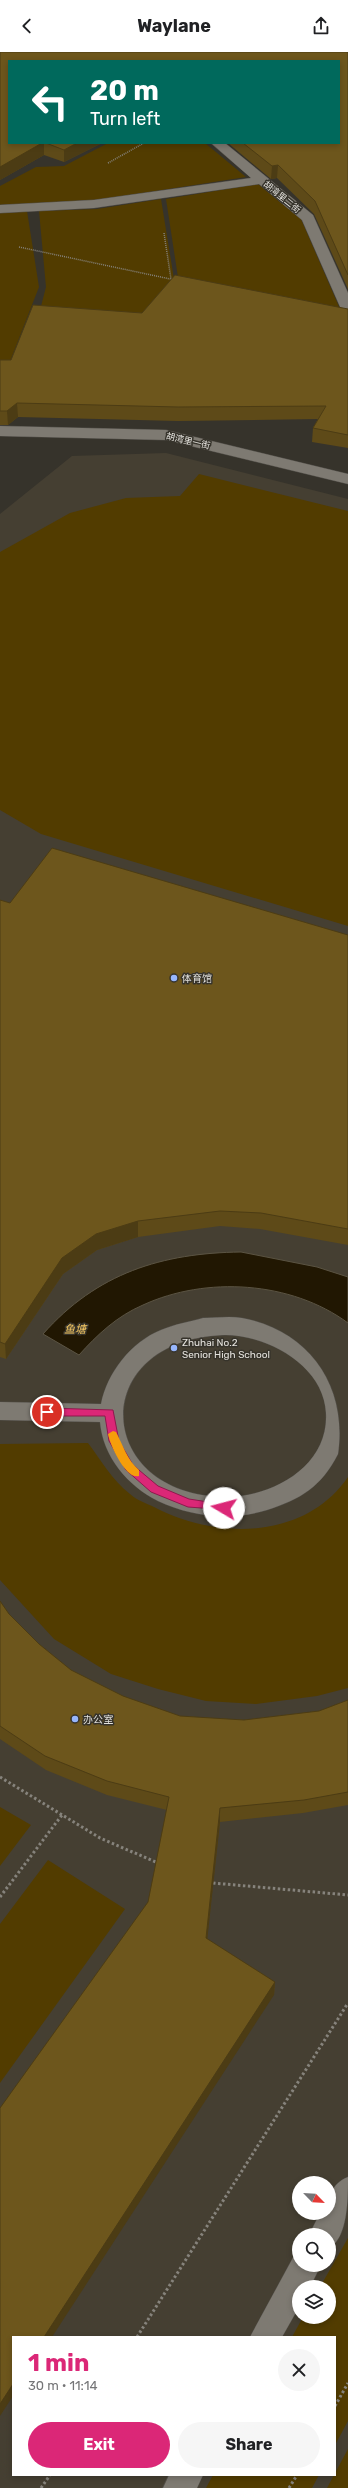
<!DOCTYPE html>
<meta charset="utf-8">
<style>
body{margin:0;font-family:Rubik,"Noto Sans SC",sans-serif;background:#f6f6f6;color:#202124;height:100vh;display:flex;flex-direction:column;font-size:15px;white-space:nowrap}
*{box-sizing:border-box;margin:0}
p{font-size:13px;color:#757577}
.icon{flex:none;width:22px;height:22px;fill:none;stroke:currentColor;stroke-width:2;stroke-linecap:round;stroke-linejoin:round}
.map{position:relative;flex:1;overflow:hidden}
.drawer{position:absolute;left:12px;top:2284px;width:324px;height:140px;display:flex;flex-direction:column;background:#fff;border-radius:0px;box-shadow:0 2px 6px #0003}
.drawer>*{flex:none}
.guide{position:absolute;left:8px;top:8px;width:332px;height:84px;border-radius:0px;box-shadow:0 2px 6px #0003;background:#00695c;color:#fff;overflow:hidden}
.needle{width:26px;rotate:115deg}
.buttons{position:absolute;left:292px;top:2124px;display:grid;gap:8px}
.buttons a{display:grid;place-items:center;width:44px;height:44px;border-radius:50%;background:#fff;box-shadow:0 2px 6px #0003;font-size:20px}
.pin{position:absolute;display:grid;place-items:center;width:34px;height:34px;color:#fff;margin:-17px;border:2px solid #fff;border-radius:50%;box-shadow:0 1px 4px #0007}
.me{position:absolute;width:44px;margin:-22px;rotate:278deg;stroke-linejoin:round;filter:drop-shadow(0 0 3px #0008)}
.turn{display:flex;align-items:center;gap:14px;height:84px;padding:0 16px;font-size:18px}
.turn .icon{width:52px;height:52px;stroke-width:2.5}
.turn b{display:block;font-size:28px;line-height:34px}
.round{display:grid;place-items:center;flex:none;width:42px;height:42px;border-radius:21px;background:#f6f6f6}
.head{display:flex;align-items:center;justify-content:space-between;height:68px;padding:0 16px}
h1{font-size:24px;font-weight:700;line-height:30px;color:#db2777}
.cta{display:flex;gap:8px;margin-top:auto;padding:8px 16px}
.cta a{flex:1;height:46px;border-radius:24px;background:#db2777;color:#fff;font-size:16px;font-weight:700;line-height:46px;text-align:center}
.cta a+a{background:#f6f6f6;color:#202124}
header{display:flex;justify-content:space-between;align-items:center;height:52px;padding:0 16px;background:#fff;font-size:18px;font-weight:700}
.map>svg:first-child{display:block}
.built{fill:#453f32;fill-rule:evenodd}
.green{fill:#523c00}
.water{fill:#211702;stroke:#5b5443}
.lines{fill:none;stroke-linecap:round;stroke-linejoin:round}
.minor-casing{stroke:#514e48;stroke-width:1}
.path-far1{stroke:#86837c;stroke-width:1.5;stroke-dasharray:1 1;stroke-linecap:butt}
.path{stroke:#86837c;stroke-width:3;stroke-dasharray:2.5 2.5;stroke-linecap:butt}
.minor{fill:#7e7a72;fill-rule:evenodd}
.wall{fill:#5e4a18}
.shaded-wall{fill:#4c3c14}
.building{fill:#6d561c;stroke:#4c3c14}
.route{fill:#db2777;stroke:#8e194d}
.slow{fill:#f59e0b}
.poi-dot{fill:#97b6fd;stroke:#36332b;stroke-width:1.5}
.labels{text-anchor:middle;stroke-width:3;stroke-linejoin:round;paint-order:stroke}
.far-street-label{font-size:9px;fill:#e3e1dc;stroke:#36332b}
.poi-label{font-size:10px;fill:#e3e1dc;stroke:#36332b;text-anchor:start}
.water-label{font-size:11px;font-style:italic;fill:#f5c862;stroke:#36332b}
</style>
<header><svg class="icon" aria-label="back" viewBox="0 0 24 24"><path d="M15 5l-7 7 7 7"/></svg>Waylane<svg class="icon" aria-label="share" viewBox="0 0 24 24"><path d="M12 15V3M7 8l5-5 5 5M5 13v7h14v-7"/></svg></header>
<div class="map">
<svg width="348" height="2436" viewBox="0 0 348 2436">
<rect width="100%" height="100%" fill="#36332b"/>
<path class="built" d="M166,401L348,447V2436H0V462L72,404ZM299,2131H329V2161H299ZM299,2183H329V2213H299ZM299,2235H329V2265H299ZM13,2285H335V2423H13Z"/>
<g class="green">
<path d="M108,91H205L246,125L91,149L0,153V134L36,115L64,114Z"/>
<path d="M258,132L301,167L343,264L179,232L166,147Z"/>
<path d="M161,147L174,227L135,269L39,262L46,235L39,159L97,157Z"/>
<path d="M27,159L39,235L7,317H0V161Z"/>
<path d="M199,422L348,459V874L41,782L0,758V500L70,461L126,446L180,444Z"/>
<path d="M88,1391C101,1408 112,1428 130,1442C136,1448 146,1451 154,1455C216,1488 305,1488 348,1425V1636L317,1644L256,1652L206,1649L158,1637L111,1622L54,1587L0,1528V1392Z"/>
<path d="M0,1755L31,1773L0,1814Z"/>
<path d="M48,1808L125,1857L0,2031V1872Z"/>
<path d="M348,2186V2369L335,2393V2285H292L303,2265H329V2235H320Z"/>
<path d="M348,2397V2436H327Z"/>
<path d="M213,2423H319L312,2436H206Z"/>
</g>
<path class="water" d="M241,1200L317,1215L348,1225V1271C291,1229 206,1224 143,1253C117,1264 97,1283 79,1303L43,1282C97,1221 162,1201 241,1200Z"/>
<g class="lines">
<g class="minor-casing">
<g id="minor">
<path d="M211,91H225L313,163L348,241V261L341,257L302,168L259,132L94,156L0,161V153L94,148L251,126Z"/>
<path d="M0,374L166,378L348,422V432L166,388L0,384Z"/>
<path d="M203,1266C216,1266 229,1264 242,1266C307,1278 348,1332 338,1402C321,1435 301,1447 267,1458C231,1469 192,1465 158,1449C128,1434 103,1405 100,1370L0,1368V1350L101,1352C107,1321 131,1290 161,1278C175,1272 189,1270 203,1266ZM223,1283C266,1282 324,1313 326,1361C329,1414 273,1445 226,1445C94,1444 85,1289 223,1283Z"/>
<path d="M348,2125C348,2146 348,2186 329,2196V2183H309L320,2161H329C329,2144 331,2132 348,2125Z"/>
<path d="M299,2201V2213H321L310,2235H299V2255L282,2285H250L295,2202Z"/>
<path d="M169,2423H203L197,2436H163Z"/>
</g>
</g>
<g class="path-far1">
<path d="M108,111L144,91"/>
<path d="M164,181L171,227"/>
<path d="M19,195L175,228"/>
</g>
<g class="path">
<path d="M0,1725L100,1786L158,1811"/>
<path d="M213,1831L348,1843"/>
<path d="M0,1845L62,1763"/>
<path d="M137,2285L348,1951"/>
<path d="M335,2354L348,2331"/>
<path d="M41,2436L50,2423"/>
<path d="M289,2436L297,2423"/>
</g>
<use href="#minor" class="minor"/>
</g>
<g class="wall">
<path d="M0,0H348V237L314,162L277,126L271,127L228,91H339V9H9V91H102L64,110L44,103L0,128Z"/>
<path d="M348,257V396L312,390L313,376L318,367L178,369L18,365L8,373H0V308H11L142,261Z"/>
<path d="M0,848L10,851L348,883V1193L260,1177L220,1174L138,1185L97,1198L63,1222L6,1307L0,1305Z"/>
<path d="M0,1549L9,1562L39,1592L71,1618L123,1644L180,1664L244,1668L319,1659L348,1648V1753L303,1761L220,1770L207,1887L275,1930L274,1943L148,1850L167,1758L107,1743L46,1718L0,1687Z"/>
</g>
<g class="shaded-wall">
<path d="M42,91H44V103L0,128V115Z"/>
<path d="M77,91H102L64,110V98Z"/>
<path d="M278,113L277,126L271,127L272,114Z"/>
<path d="M17,351L18,365L8,373L7,359Z"/>
<path d="M138,1169V1185L97,1198L63,1222L6,1307L5,1292L62,1206L96,1182Z"/>
<path d="M220,1756V1770L206,1899V1886Z"/>
<path d="M275,1930L274,1943L52,2285H44Z"/>
<path d="M13,2332V2344L0,2364V2352Z"/>
</g>
<g class="building">
<path d="M0,0H348V223L315,149L278,113L272,114L243,91H339V9H9V91H42L0,115Z"/>
<path d="M46,91H77L64,98Z"/>
<path d="M175,223L348,257V383L313,376L326,354L178,355L17,351L7,359H0V308H11L33,253L142,261Z"/>
<path d="M52,796L348,883V1177L261,1161L220,1159L138,1169L96,1182L62,1206L5,1292L0,1290V848L10,851Z"/>
<path d="M0,1549L9,1562L39,1592L71,1618L123,1644L180,1664L244,1668L319,1659L348,1648V1740L304,1748L220,1756L206,1886L275,1930L44,2285H13V2332L0,2352V2056L148,1850L169,1745L107,1729L45,1704L0,1674Z"/>
</g>
<path class="route" d="M47,1356L113,1358L119,1389L133,1413L158,1434L189,1447L228,1453V1458L188,1455L151,1440L126,1418L109,1389L105,1364H47L42,1360Z"/>
<path class="slow" d="M113,1379L116,1380C123,1393 127,1408 139,1418V1424C126,1428 110,1393 108,1382Z"/>
<g class="poi-dot">
<circle cx="174" cy="926" r="4"/>
<circle cx="174" cy="1296" r="4"/>
<circle cx="75" cy="1667" r="4"/>
</g>
<g class="labels">
<g class="far-street-label">
<text transform="translate(282 145) rotate(39)" y="3">胡湾里二街</text>
<text transform="translate(188 389) rotate(13)" y="3">胡湾里一街</text>
</g>
<g class="poi-label">
<text x="182" y="930">体育馆</text>
<text x="182" y="1294">Zhuhai No.2<tspan x="182" dy="12">Senior High School</tspan></text>
<text x="83" y="1671">办公室</text>
</g>
<g class="water-label">
<text x="75" y="1281">鱼塘</text>
</g>
</g>
</svg>
<div class="buttons">
<a><svg class="needle" viewBox="-14 -14 28 28"><path d="M0-13l5 13h-10z" fill="#e53935"/><path d="M0 13l5-13h-10z" fill="#757577"/></svg></a>
<a><svg class="icon" aria-label="search" viewBox="0 0 24 24"><circle cx="10" cy="10" r="6"/><path d="M15 15l6 6"/></svg></a>
<a><svg class="icon" aria-label="layers" viewBox="0 0 24 24"><path d="M12 4l9 5-9 5-9-5zM3 14l9 5 9-5"/></svg></a>
</div>
<div class="pin" style="left:47px;top:1360px;background:#d93025"><svg class="icon" aria-label="arrive" viewBox="0 0 24 24"><path d="M6 21V4h12l-3 4 3 4H6"/></svg></div>
<svg class="me" style="left:224px;top:1456px" viewBox="-20 -20 40 40"><circle r="19" fill="#fff"/><path d="M0-13L10 11 0 6-10 11z" fill="#db2777"/></svg>
<div class="guide">
<div class="turn"><svg class="icon" aria-label="left" viewBox="0 0 24 24"><path d="M17 20v-9H6M10 6l-5 5 5 5"/></svg><div><b>20 m</b>Turn left</div></div>
</div>
<section class="drawer">
<div class="head"><div><h1>1 min</h1><p>30 m · 11:14</p></div><a class="round"><svg class="icon" aria-label="close" viewBox="0 0 24 24"><path d="M6 6l12 12M18 6L6 18"/></svg></a></div>
<div class="cta"><a>Exit</a><a>Share</a></div>
</section>
</div>
